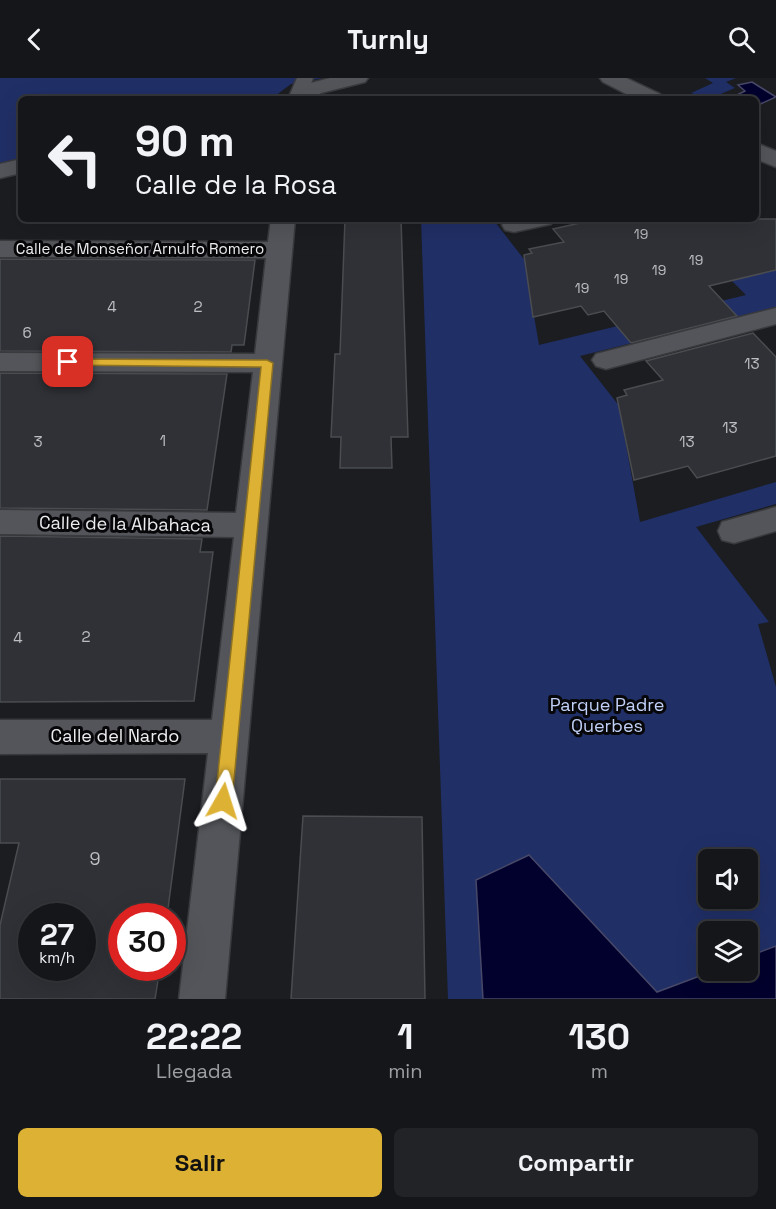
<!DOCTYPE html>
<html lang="es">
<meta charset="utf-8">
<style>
body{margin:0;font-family:"Space Grotesk",sans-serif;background:#212326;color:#f1f3f6;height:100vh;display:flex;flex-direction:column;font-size:22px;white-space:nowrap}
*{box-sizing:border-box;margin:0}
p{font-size:20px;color:#9d9fa2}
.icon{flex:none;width:33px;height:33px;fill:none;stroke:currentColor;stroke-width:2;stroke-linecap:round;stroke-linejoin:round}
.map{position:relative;height:921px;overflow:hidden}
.side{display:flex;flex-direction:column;background:#141619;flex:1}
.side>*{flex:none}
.guide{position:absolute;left:18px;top:18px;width:741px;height:126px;border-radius:9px;box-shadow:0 6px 24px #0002,0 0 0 2px #333538;background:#141619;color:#f1f3f6;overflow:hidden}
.tools{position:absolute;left:698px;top:771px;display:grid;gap:12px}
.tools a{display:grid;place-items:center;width:60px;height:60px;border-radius:9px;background:#141619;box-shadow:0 6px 24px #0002,0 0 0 2px #333538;font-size:30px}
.speed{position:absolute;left:18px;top:825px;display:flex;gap:12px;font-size:30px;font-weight:700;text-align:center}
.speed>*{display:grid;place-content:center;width:78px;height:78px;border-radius:50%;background:#141619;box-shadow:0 6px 24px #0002,0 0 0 2px #333538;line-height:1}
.speed small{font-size:15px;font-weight:400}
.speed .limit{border:9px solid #d22;background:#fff;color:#111}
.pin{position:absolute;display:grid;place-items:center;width:51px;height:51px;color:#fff;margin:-26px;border-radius:12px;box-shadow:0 3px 9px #0006}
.me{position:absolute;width:66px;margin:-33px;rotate:6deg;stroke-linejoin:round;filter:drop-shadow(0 0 4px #0008)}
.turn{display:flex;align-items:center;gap:21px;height:126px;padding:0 18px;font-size:27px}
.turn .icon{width:78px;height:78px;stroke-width:2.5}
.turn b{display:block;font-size:42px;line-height:51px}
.eta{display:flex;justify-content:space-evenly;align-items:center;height:102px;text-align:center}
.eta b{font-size:36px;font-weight:700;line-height:42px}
.action{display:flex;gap:12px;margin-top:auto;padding:12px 18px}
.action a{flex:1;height:69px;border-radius:9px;background:#ddb133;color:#111;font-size:24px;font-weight:700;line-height:69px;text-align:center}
.action a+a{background:#212326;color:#f1f3f6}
header{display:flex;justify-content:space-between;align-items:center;height:78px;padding:0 18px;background:#141619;font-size:27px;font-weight:700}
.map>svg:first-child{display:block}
.green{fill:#202f66;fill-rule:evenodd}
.water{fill:#02012d;stroke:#484868;stroke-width:1.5}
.building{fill:#2f3136;stroke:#4a4c50;stroke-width:1.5;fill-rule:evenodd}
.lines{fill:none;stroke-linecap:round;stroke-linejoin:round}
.lane-casing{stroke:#393a3d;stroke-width:3}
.street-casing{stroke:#393a3d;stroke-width:3}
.lane{fill:#53555a;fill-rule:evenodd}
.street{fill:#53555a;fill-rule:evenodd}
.route{fill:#ddb133;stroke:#907321;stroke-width:1.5}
.labels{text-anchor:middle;stroke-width:6;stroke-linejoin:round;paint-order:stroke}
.far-number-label{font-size:14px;fill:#bdbec2}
.far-street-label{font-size:15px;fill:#ecedf0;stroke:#070709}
.number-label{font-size:15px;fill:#bdbec2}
.street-label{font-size:18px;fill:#ecedf0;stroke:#070709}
.park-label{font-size:18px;fill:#c1d0f7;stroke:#070709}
.near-number-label{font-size:18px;fill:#bdbec2}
</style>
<header><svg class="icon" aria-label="back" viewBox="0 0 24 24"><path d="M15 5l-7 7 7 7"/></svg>Turnly<svg class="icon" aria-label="search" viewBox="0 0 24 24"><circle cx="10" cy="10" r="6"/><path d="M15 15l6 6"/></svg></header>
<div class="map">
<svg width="776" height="921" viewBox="0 0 776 921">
<rect width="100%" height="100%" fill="#1b1d21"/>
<g class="green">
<path d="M0,0H323L291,6L271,21H21V82L0,87Z"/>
<path d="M705,0H736L726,4L735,10L709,21L691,15L713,5Z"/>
<path d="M421,141H506L495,144L534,194L527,197L539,267L746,217L694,165L776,186V229L580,278L631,343L622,345L640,444L776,404V426L696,449L769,544L758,546L776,609V921H448ZM708,782H747V820H708ZM708,854H747V892H708Z"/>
</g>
<g class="water">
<path d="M752,4L776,19L756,28V21H729L745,13L738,7Z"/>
<path d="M529,777L657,914L713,893L747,892V879L776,868V921H483L476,802Z"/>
</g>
<g class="building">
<path d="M345,141H401L408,359H391L392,390H340L341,359H331L335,276H340Z"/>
<path d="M598,141H776V192L709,208L737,238L631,265L604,233L588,237L581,228L533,239L524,177L532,175L529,171L564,164L553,151Z"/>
<path d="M0,181L255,182L244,267H232L231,274L0,273Z"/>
<path d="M753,255L776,279V378L697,400L688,388L634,402L617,320L627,317L624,312L663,302L646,283Z"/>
<path d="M0,295L227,296L207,432L0,430Z"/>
<path d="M0,458L202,461L200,474H213L194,623L0,624Z"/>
<path d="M0,701H185L167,838H122V890H160L155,921H0V847L19,765H0ZM32,838H82V890H32Z"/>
<path d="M303,738L422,739L425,921H291Z"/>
</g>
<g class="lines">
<g class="lane-casing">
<path id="lane" d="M297,0H313L306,21H288Z"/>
</g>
<g class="street-casing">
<g id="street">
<path d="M330,0H368L365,4L321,15L313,21H288L307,6Z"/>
<path d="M600,0H626L660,16L663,21H636L603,4Z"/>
<path d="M756,65L776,73V89L756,81Z"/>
<path d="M21,81V95L0,100V86Z"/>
<path d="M271,141H295L225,921H179L208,675L0,676V642H212L234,459L0,456V432L236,435L253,294L0,293V275L255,276L266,180L0,179V163L268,164Z"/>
<path d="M508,141H554L551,146L514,154L505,152L502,147Z"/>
<path d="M776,230V246L606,291L596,288L592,282L596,276Z"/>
<path d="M776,429V453L734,465L722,462L718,453L722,444Z"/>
</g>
</g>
<use href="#lane" class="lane"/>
<use href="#street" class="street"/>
</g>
<path class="route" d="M68,281L267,282L273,285L232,723L229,729L223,731L217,729L215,723L261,289L64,287L62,284Z"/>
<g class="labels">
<g class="far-number-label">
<text x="641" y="161">19</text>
<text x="696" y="187">19</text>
<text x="659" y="197">19</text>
<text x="621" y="206">19</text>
<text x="582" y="215">19</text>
</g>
<g class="far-street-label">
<text x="140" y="176">Calle de Monseñor Arnulfo Romero</text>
</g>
<g class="number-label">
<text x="112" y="234">4</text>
<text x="198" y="234">2</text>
<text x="27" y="260">6</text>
<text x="752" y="291">13</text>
<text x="730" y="355">13</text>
<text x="163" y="368">1</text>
<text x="38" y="369">3</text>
<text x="687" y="369">13</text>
<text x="86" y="564">2</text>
<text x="18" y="565">4</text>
</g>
<g class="street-label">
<text transform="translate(125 446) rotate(1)" y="6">Calle de la Albahaca</text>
<text x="115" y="664">Calle del Nardo</text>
</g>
<g class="park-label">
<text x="607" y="633">Parque Padre<tspan x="607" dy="21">Querbes</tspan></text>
</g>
<g class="near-number-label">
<text x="95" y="787">9</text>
</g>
</g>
</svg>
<div class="tools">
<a><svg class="icon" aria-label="sound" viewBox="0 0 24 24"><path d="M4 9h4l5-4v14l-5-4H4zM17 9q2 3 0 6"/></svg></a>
<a><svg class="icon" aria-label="layers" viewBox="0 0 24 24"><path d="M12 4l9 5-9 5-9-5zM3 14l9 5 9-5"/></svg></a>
</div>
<div class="speed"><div>27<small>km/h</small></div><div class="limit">30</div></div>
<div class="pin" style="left:68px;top:284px;background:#d93025"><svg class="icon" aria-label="arrive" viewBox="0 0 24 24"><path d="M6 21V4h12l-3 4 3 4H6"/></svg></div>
<svg class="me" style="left:223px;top:723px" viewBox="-20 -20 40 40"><path d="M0-17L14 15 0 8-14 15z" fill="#ddb133" stroke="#fff" stroke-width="4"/></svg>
<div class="guide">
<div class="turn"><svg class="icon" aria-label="left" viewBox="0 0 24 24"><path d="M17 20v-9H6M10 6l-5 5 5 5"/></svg><div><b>90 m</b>Calle de la Rosa</div></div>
</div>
</div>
<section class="side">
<div class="eta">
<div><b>22:22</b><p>Llegada</p></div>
<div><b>1</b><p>min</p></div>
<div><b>130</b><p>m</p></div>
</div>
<div class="action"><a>Salir</a><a>Compartir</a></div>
</section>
